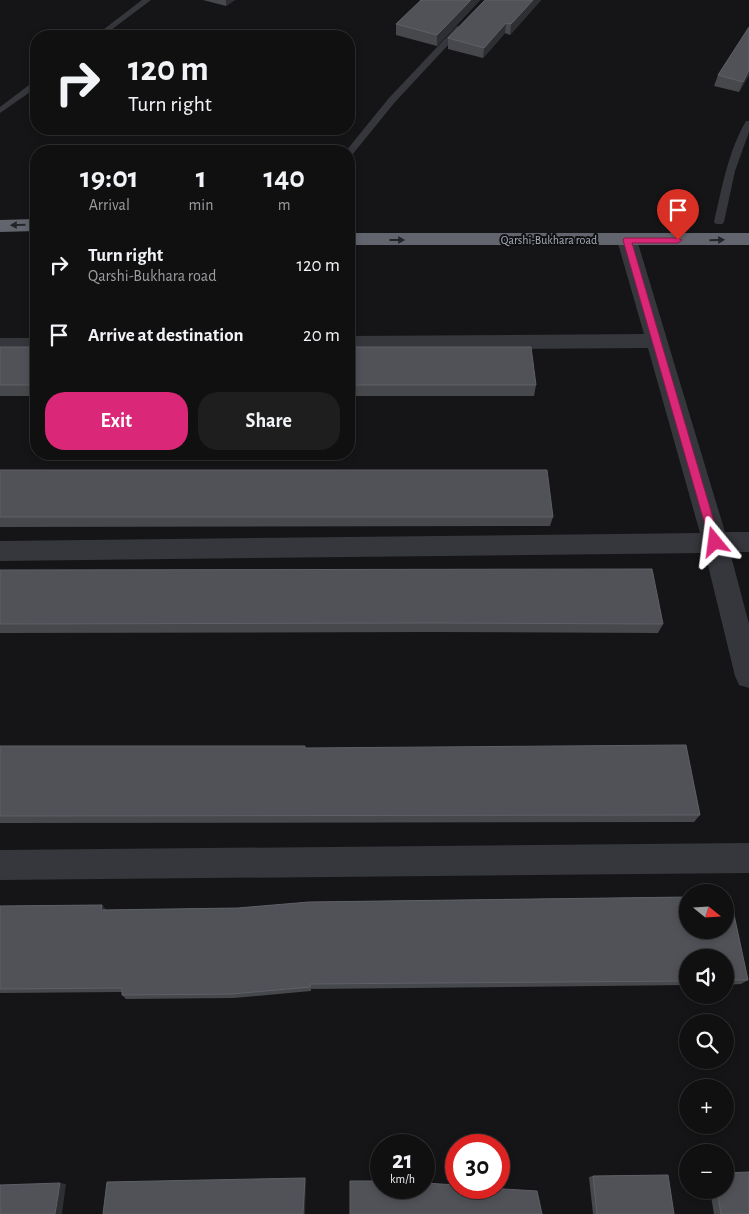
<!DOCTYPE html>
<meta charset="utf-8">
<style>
body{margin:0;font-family:"Alegreya Sans",sans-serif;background:#1e1e1f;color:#f1f3f6;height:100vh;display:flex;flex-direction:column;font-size:19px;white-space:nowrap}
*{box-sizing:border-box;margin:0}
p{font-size:16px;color:#9c9d9f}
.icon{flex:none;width:28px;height:28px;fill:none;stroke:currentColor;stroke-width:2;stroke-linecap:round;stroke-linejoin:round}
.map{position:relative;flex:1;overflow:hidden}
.details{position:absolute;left:30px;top:145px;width:325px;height:315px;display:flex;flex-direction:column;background:#101011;border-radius:20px;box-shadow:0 2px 8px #0003,0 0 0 1px #303031}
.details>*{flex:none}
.guide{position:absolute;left:30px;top:30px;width:325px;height:105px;border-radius:20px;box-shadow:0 2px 8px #0003,0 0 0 1px #303031;background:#101011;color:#f1f3f6;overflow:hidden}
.needle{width:32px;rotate:108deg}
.fabs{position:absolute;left:679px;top:884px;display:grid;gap:10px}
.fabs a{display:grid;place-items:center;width:55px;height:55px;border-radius:50%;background:#101011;box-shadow:0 2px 8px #0003,0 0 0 1px #303031;font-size:25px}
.speed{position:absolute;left:370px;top:1134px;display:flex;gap:10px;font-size:25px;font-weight:700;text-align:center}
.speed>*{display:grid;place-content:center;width:65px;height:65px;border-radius:50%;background:#101011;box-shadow:0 2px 8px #0003,0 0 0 1px #303031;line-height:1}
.speed small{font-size:12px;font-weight:400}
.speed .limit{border:8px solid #d22;background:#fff;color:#111}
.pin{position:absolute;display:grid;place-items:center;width:42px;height:42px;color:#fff;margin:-51px -21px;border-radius:50% 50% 50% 0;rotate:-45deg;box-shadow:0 0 5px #0007}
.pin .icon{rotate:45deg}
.me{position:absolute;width:55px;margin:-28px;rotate:344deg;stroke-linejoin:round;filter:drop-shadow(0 0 4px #0008)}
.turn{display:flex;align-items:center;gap:18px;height:105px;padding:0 15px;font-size:22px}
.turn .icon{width:65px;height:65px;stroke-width:2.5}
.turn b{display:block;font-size:35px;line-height:42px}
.eta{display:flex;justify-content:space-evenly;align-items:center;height:85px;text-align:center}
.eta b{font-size:30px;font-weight:700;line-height:35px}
.primary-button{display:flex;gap:10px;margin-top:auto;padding:10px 15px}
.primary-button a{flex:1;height:58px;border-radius:20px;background:#db2777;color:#fff;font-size:20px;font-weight:700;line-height:58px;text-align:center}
.primary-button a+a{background:#1e1e1f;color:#f1f3f6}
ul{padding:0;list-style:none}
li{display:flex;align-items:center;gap:15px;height:70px;padding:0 15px}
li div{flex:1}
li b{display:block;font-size:19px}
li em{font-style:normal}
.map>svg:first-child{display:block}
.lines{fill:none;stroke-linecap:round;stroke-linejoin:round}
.lane{fill:#36373c;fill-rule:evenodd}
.street{fill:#36373c;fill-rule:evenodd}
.highway{fill:#62656d;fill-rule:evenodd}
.wall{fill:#46484c}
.shaded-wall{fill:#2e2f32}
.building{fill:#515258;stroke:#5e6067}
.oneway{fill:#242529}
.route{fill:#db2777;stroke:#8e194d}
.labels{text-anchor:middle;stroke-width:4;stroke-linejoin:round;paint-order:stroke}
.far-street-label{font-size:12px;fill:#a6acb8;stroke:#101012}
</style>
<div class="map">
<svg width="749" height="1214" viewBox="0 0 749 1214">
<rect width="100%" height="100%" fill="#151517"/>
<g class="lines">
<g class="lane">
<path d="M142,0H151L103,36H95Z"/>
<path d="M457,26L464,28L395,102L352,155L349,156V151H346L389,98Z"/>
<path d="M33,82H36V88L0,113V107Z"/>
<path d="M746,121H749V132L735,171L724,222L722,224H716L714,222C722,188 728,152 746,121Z"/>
</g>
<g class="street">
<path d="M627,234L634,236L637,240L725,532H749V552H730L749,624V688L739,685L735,676L705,553L0,561V541L700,533L648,348L349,350V336L644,334L617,240L620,236Z"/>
<rect x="0" y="338" width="36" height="14"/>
<path d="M749,843V873L0,880V850Z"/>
</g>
<g class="highway">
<path d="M36,219V231L0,232V220Z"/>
<rect x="349" y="233" width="400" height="12"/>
</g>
</g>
<g class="wall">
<path d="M203,0H235L226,6Z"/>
<path d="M480,0L437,46L396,35V24Z"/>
<path d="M485,0H541L510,35L505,33L483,58L448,49V38Z"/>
<path d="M718,75H749L739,92L714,86Z"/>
<rect x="0" y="347" width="36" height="49"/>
<path d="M349,347L536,385L534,396H349Z"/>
<path d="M0,470L553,517L550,526L0,527Z"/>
<path d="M0,570L663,624L658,633L431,632L0,633Z"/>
<path d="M0,746L305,748L700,815L694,822L0,823Z"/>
<path d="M725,896H730L748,980L741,984L725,985V958H688V985L311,989V991L234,998L126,999L122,995V992L0,993V906L102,905L106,910L238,908L309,902L688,897V930H725Z"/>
<path d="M593,1176L674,1214H593L589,1177Z"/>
<path d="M710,1190H725L749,1214H714Z"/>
</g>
<g class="shaded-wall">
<path d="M226,0H235L226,6Z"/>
<path d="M471,0H480L437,46V35Z"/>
<path d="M533,0H541L510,35L511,24Z"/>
<path d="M506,23L505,33L483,58L484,48Z"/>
<path d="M749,70V75L739,92L743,82Z"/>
<path d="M102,905L106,910H101Z"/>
<path d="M305,1178L306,1179L305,1214H303Z"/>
<path d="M60,1183L66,1184L62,1214H55Z"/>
</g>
<g class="building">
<path d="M421,0H471L437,35L396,24Z"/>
<path d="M485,0H533L511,24L506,23L484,48L448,38Z"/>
<path d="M749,27V70L743,82L718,75Z"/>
<rect x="0" y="347" width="36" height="38"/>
<path d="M349,347H531L536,385H349Z"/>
<path d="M0,470H547L553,517H0Z"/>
<path d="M652,569L663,624L432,623L0,624V570Z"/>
<path d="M686,745L700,815L0,816V746H305V748Z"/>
<path d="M725,896H730L748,980H725V958H688V981L310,984V987L232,994L122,995V988L0,989V906L102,905L101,910L238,908L309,902L688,897V930H725Z"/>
<path d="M749,1172V1214H721L717,1190H725V1173Z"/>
<path d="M668,1175L674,1214H597L593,1176Z"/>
<path d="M305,1178L303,1214H103L107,1182Z"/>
<path d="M424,1180H425V1183L456,1185V1188H487L537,1191L542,1214H350V1181H381V1188H424Z"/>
<path d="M60,1183L55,1214H0V1185Z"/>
</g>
<defs><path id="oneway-solid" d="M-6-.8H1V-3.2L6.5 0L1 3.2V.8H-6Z" transform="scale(1.25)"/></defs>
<g class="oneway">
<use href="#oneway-solid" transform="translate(18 225) rotate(179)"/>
<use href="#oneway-solid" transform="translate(397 240)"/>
<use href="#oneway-solid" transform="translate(717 240) rotate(-1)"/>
</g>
<path class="route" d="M624,238H678L682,240L678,243H632L720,542L715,546L710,542L623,240Z"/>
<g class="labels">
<g class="far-street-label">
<text x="549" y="244">Qarshi-Bukhara road</text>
</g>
</g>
</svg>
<div class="fabs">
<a><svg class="needle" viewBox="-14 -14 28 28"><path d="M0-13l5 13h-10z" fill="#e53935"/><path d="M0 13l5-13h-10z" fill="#9c9d9f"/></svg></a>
<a><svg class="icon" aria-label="sound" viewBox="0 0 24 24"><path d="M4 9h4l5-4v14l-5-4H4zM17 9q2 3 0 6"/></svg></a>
<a><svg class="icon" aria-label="search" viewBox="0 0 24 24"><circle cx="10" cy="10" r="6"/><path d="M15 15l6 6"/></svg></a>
<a>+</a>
<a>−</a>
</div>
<div class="speed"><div>21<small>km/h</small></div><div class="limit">30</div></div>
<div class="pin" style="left:678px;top:240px;background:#d93025"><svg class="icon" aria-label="arrive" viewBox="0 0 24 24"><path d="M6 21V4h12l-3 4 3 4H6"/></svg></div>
<svg class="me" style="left:715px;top:542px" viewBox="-20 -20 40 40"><path d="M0-17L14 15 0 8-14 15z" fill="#db2777" stroke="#fff" stroke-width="4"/></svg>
<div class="guide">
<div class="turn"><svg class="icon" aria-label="right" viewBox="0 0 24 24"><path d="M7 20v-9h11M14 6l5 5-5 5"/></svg><div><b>120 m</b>Turn right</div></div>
</div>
<section class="details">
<div class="eta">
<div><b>19:01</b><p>Arrival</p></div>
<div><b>1</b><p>min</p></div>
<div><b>140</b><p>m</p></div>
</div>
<ul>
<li><svg class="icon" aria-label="right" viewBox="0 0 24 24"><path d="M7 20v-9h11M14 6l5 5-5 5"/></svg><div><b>Turn right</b><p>Qarshi-Bukhara road</p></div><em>120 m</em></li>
<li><svg class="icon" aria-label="arrive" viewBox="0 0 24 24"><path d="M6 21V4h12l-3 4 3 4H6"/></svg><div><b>Arrive at destination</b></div><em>20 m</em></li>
</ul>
<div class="primary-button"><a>Exit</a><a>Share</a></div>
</section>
</div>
